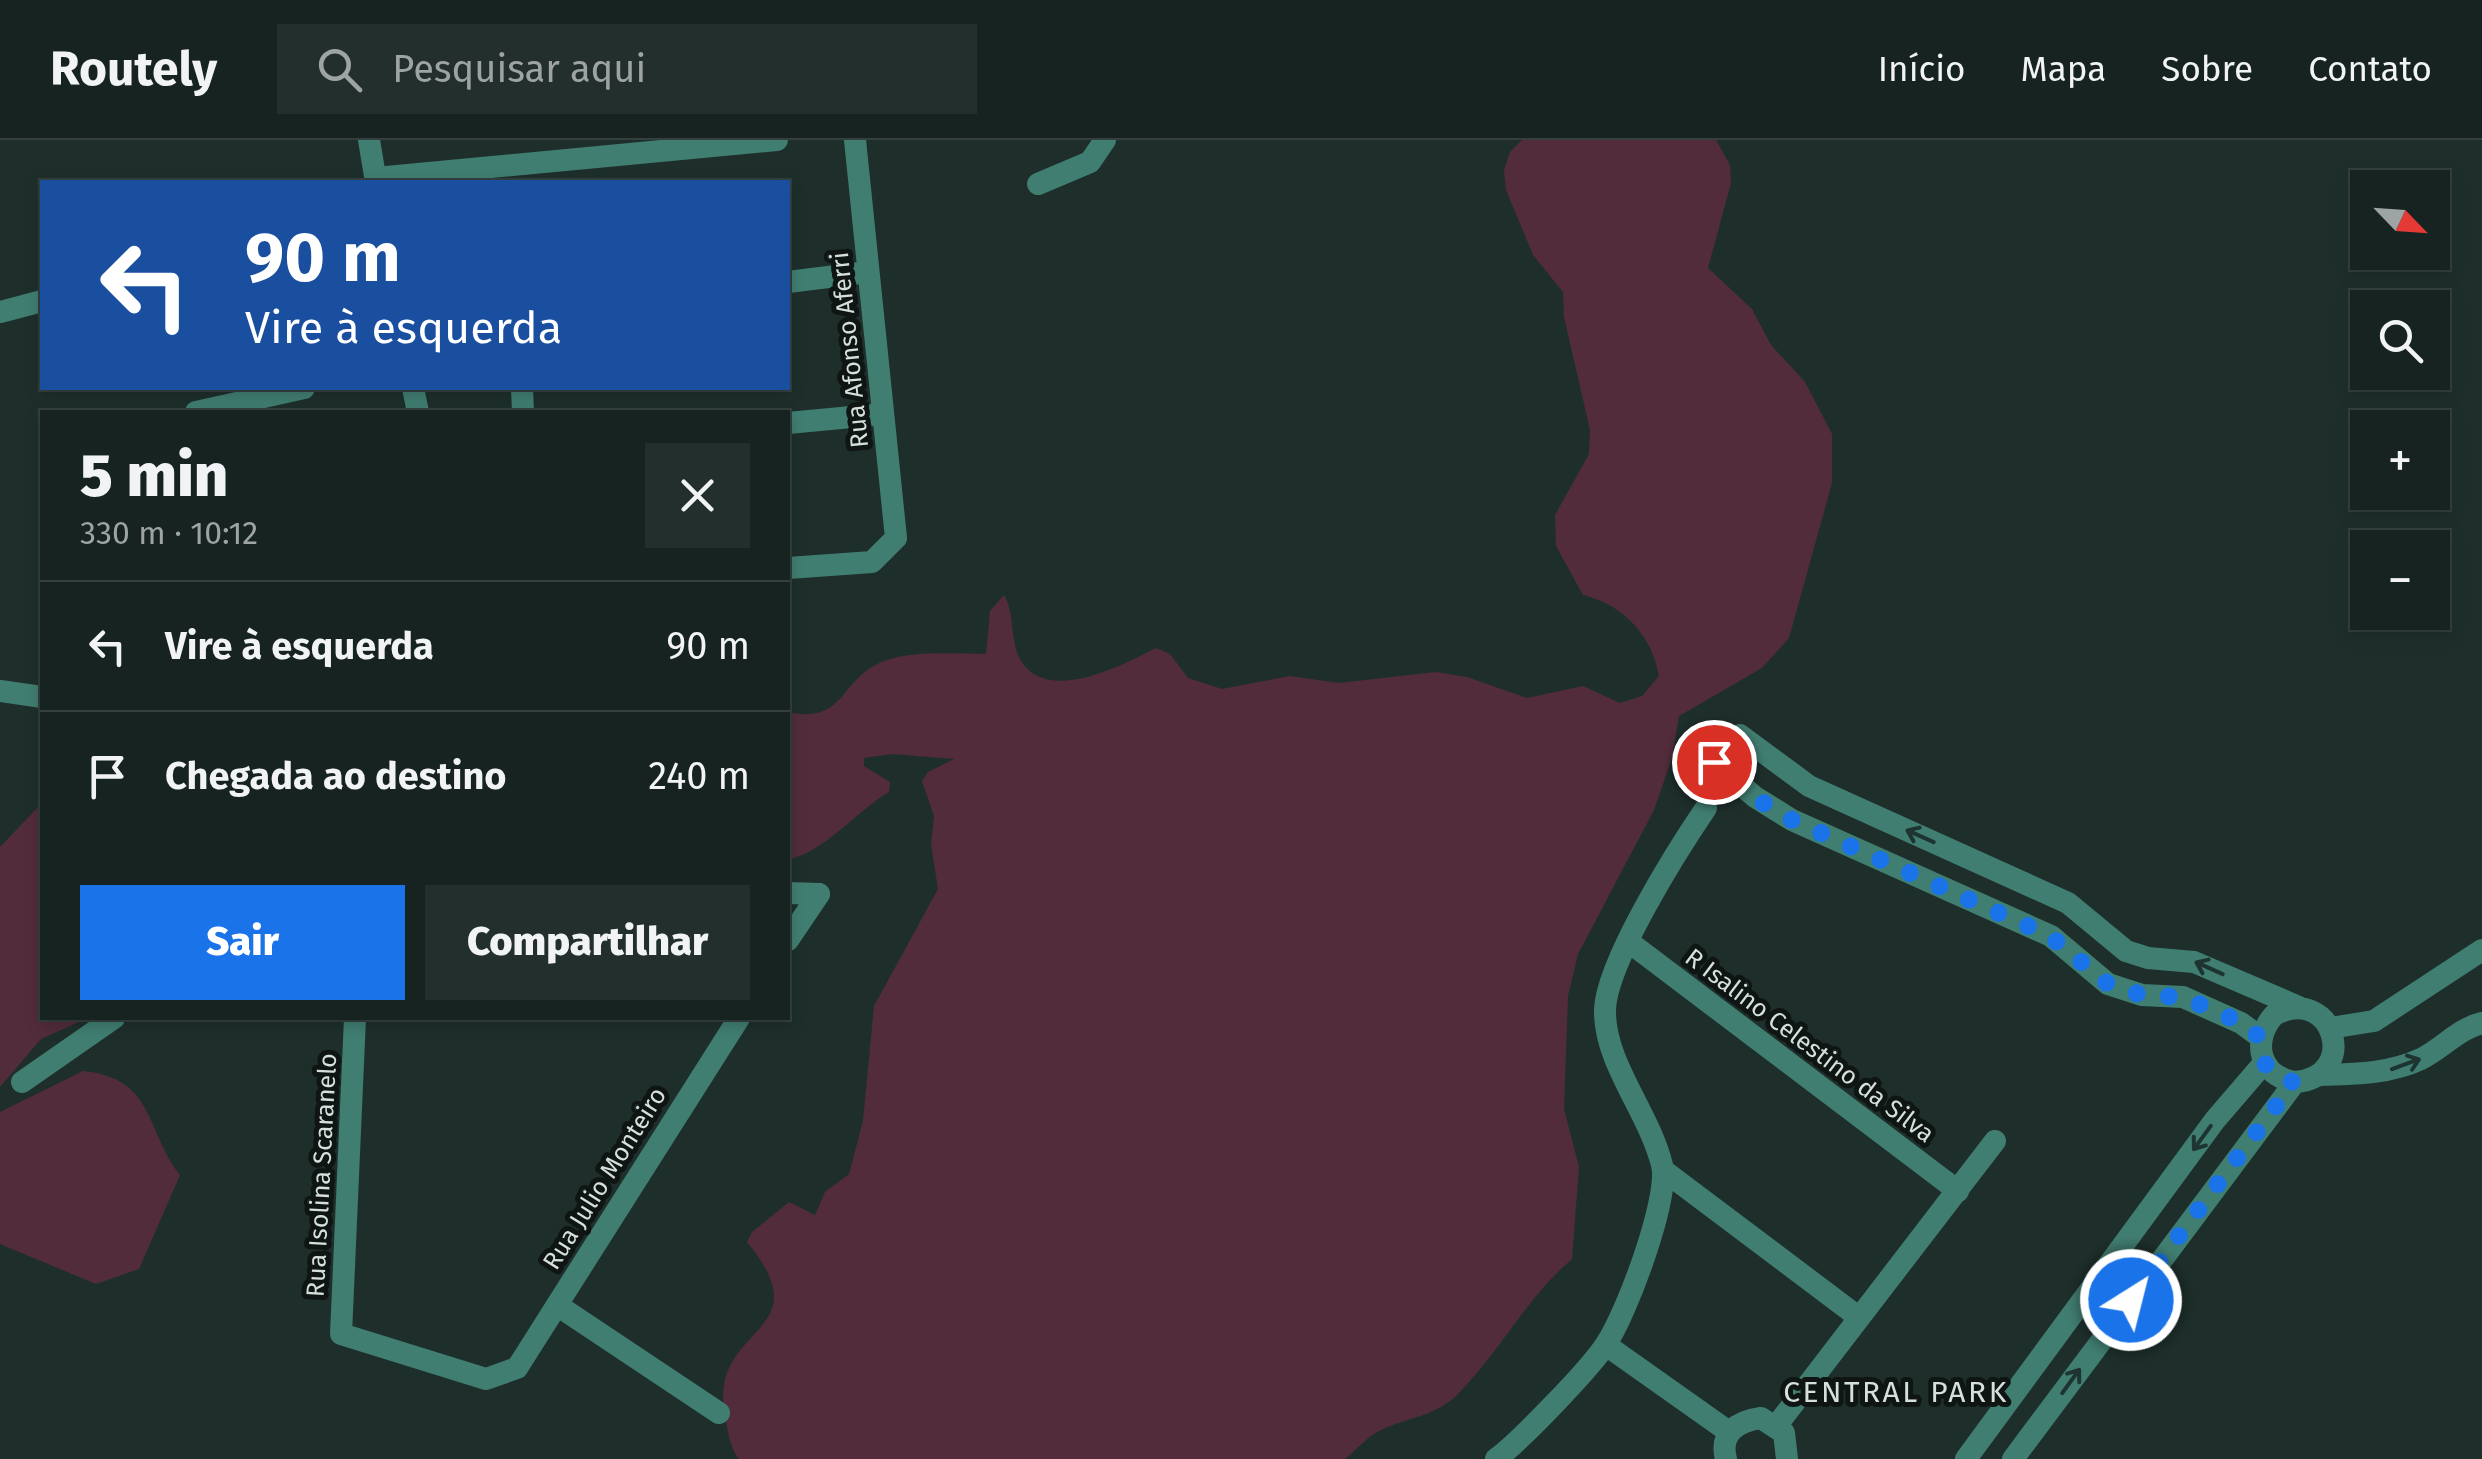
<!DOCTYPE html>
<html lang="pt">
<meta charset="utf-8">
<style>
body{margin:0;font-family:"Fira Sans",sans-serif;background:#232f2d;color:#f1f3f6;height:100vh;display:flex;flex-direction:column;font-size:38px;white-space:nowrap}
*{box-sizing:border-box;margin:0}
p{font-size:32px;color:#9ea4a5}
.icon{flex:none;width:55px;height:55px;fill:none;stroke:currentColor;stroke-width:2;stroke-linecap:round;stroke-linejoin:round}
.map{position:relative;flex:1;overflow:hidden}
.details{position:absolute;left:40px;top:270px;width:750px;height:610px;display:flex;flex-direction:column;background:#162320;border-radius:0px;box-shadow:0 5px 15px #0003,0 0 0 2px #35403e}
.details>*{flex:none}
.banner{position:absolute;left:40px;top:40px;width:750px;height:210px;border-radius:0px;box-shadow:0 5px 15px #0003,0 0 0 2px #35403e;background:#1a4fa0;color:#fff;overflow:hidden}
.needle{width:65px;rotate:115deg}
.fabs{position:absolute;left:2350px;top:30px;display:grid;gap:20px}
.fabs a{display:grid;place-items:center;width:100px;height:100px;border-radius:0px;background:#162320;box-shadow:0 5px 15px #0003,0 0 0 2px #35403e;font-size:50px}
.pin{position:absolute;display:grid;place-items:center;width:85px;height:85px;color:#fff;margin:-42px;border:5px solid #fff;border-radius:50%;box-shadow:0 2px 10px #0007}
.me{position:absolute;width:110px;margin:-55px;rotate:36deg;stroke-linejoin:round;filter:drop-shadow(0 0 8px #0008)}
.turn{display:flex;align-items:center;gap:35px;height:210px;padding:0 40px;font-size:45px}
.turn .icon{width:130px;height:130px;stroke-width:2.5}
.turn b{display:block;font-size:70px;line-height:85px}
.round{display:grid;place-items:center;flex:none;width:105px;height:105px;border-radius:0px;background:#232f2d}
.summary{display:flex;align-items:center;justify-content:space-between;height:170px;padding:0 40px}
h1{font-size:60px;font-weight:800;line-height:75px}
.button{display:flex;gap:20px;margin-top:auto;padding:20px 40px}
.button a{flex:1;height:115px;border-radius:0px;background:#1a73e8;color:#fff;font-size:40px;font-weight:800;line-height:115px;text-align:center}
.button a+a{background:#232f2d;color:#f1f3f6}
ul{padding:0;list-style:none}
li{display:flex;align-items:center;gap:30px;height:130px;padding:0 40px;border-top:2px solid #35403e}
li div{flex:1}
li b{display:block;font-size:38px}
li em{font-style:normal}
header{display:flex;align-items:center;gap:60px;box-sizing:border-box;height:140px;padding:0 50px;background:#162320;border-bottom:2px solid #35403e}
header strong{font-size:48px}
nav{display:flex;gap:55px;margin-inline-start:auto;font-size:35px}
.search{width:700px;height:90px;background:#232f2d;display:flex;align-items:center;gap:25px;box-sizing:border-box;padding:0 35px;border-radius:0px;color:#9ea4a5;font-size:38px}
.map>svg:first-child{display:block}
.green{fill:#522c3a}
.lines{fill:none;stroke-linecap:round;stroke-linejoin:round}
.minor{stroke:#417e72;stroke-width:22}
.oneway{stroke:#1d3430}
.route{stroke:#1a73e8;stroke-width:18;stroke-dasharray:0 32.4}
.labels{text-anchor:middle;stroke-width:10;stroke-linejoin:round;paint-order:stroke}
.street-label{font-size:25px;fill:#d5dfdc;stroke:#0e1513}
.quarter-label{font-size:30px;letter-spacing:2.5px;fill:#d5dfdc;stroke:#0e1513}
</style>
<header>
<strong>Routely</strong>
<div class="search"><svg class="icon" aria-label="search" viewBox="0 0 24 24"><circle cx="10" cy="10" r="6"/><path d="M15 15l6 6"/></svg>Pesquisar aqui</div>
<nav><a>Início</a><a>Mapa</a><a>Sobre</a><a>Contato</a></nav>
</header>
<div class="map">
<svg width="2482" height="1319" viewBox="0 0 2482 1319">
<rect width="100%" height="100%" fill="#1e2f2b"/>
<g class="green">
<path d="M1522,0H1716L1730,25L1731,43L1708,128L1752,169L1771,205L1805,242L1832,294V343L1789,498L1762,528L1679,576L1672,618L1654,670L1578,814L1568,856L1564,969L1579,1027L1572,1119C1526,1158 1500,1212 1457,1255C1434,1277 1408,1277 1381,1290C1368,1296 1356,1310 1345,1319H739C729,1306 728,1291 725,1275C707,1183 825,1197 747,1102L752,1092L789,1062L815,1075L825,1052L849,1034L863,981L874,866L938,749L931,704L934,676L922,641L928,632L954,619L892,614L864,618V626L890,642L889,652C854,673 827,710 788,720V572C846,585 840,537 884,521C915,510 954,514 986,514L990,471L1004,455C1015,474 1010,498 1019,517C1044,567 1123,525 1156,508L1170,514L1188,538L1222,549L1290,536L1339,543L1436,532L1467,537L1527,558L1583,546L1620,563L1642,556L1659,536C1652,495 1622,464 1583,455L1556,406L1555,375L1589,314L1590,290L1564,177L1563,152L1533,115L1506,50L1504,30L1510,12Z"/>
<path d="M42,663V878H88L41,899L0,947V707Z"/>
<path d="M83,931C155,938 145,990 180,1035L139,1129L96,1144L0,1104V972Z"/>
</g>
<g class="lines">
<g class="minor">
<path d="M369,0L376,42"/>
<path d="M376,38L777,0"/>
<path d="M1038,44L1090,22L1105,0"/>
<path d="M788,142L868,132"/>
<path d="M0,172L42,161"/>
<path d="M413,248L418,272"/>
<path d="M522,248L523,272"/>
<path d="M196,272L304,248"/>
<path d="M788,283L883,274"/>
<path d="M788,428L872,422L896,398L855,0"/>
<path d="M0,551L42,557"/>
<path d="M788,753L819,754"/>
<path d="M788,800L819,754"/>
<path d="M1629,802L1958,1051"/>
<path d="M355,878L341,1194L486,1239L517,1228L739,878"/>
<path d="M2330,888L2374,881L2482,810"/>
<path d="M2260,897L2241,883L2183,857L2142,855L2108,844L2051,796L1792,680L1755,657L1714,622L1740,595L1809,646L2068,763L2126,811L2148,818L2194,822L2299,867"/>
<path d="M2320,935C2354,934 2389,934 2421,919C2443,908 2458,889 2482,883"/>
<path d="M22,942L114,878"/>
<path d="M1663,1030L1857,1176"/>
<path d="M557,1165L719,1273"/>
<path d="M1606,1205L1729,1292"/>
<path d="M1777,1285L1995,1001"/>
<path d="M1496,1319C1518,1303 1591,1228 1606,1204C1626,1175 1670,1058 1662,1025C1649,972 1604,923 1605,870C1606,823 1678,709 1706,668"/>
<path d="M1726,1319C1719,1293 1738,1281 1761,1278L1784,1293L1787,1319"/>
<path d="M1966,1319L2215,980L2264,923"/>
<path d="M2013,1319L2295,942C2361,937 2334,843 2274,875C2251,901 2259,936 2295,942"/>
</g>
</g>
<defs><path id="oneway-shaft" d="M-6 0H5M1.5-3L5.5 0L1.5 3" fill="none" stroke-width="1.6" stroke-linecap="round" stroke-linejoin="round" transform="scale(2.5)"/></defs>
<g class="oneway">
<use href="#oneway-shaft" transform="translate(1920 696) rotate(-156)"/>
<use href="#oneway-shaft" transform="translate(2209 828) rotate(-156)"/>
<use href="#oneway-shaft" transform="translate(2406 924) rotate(-20)"/>
<use href="#oneway-shaft" transform="translate(2202 998) rotate(126)"/>
<use href="#oneway-shaft" transform="translate(2071 1241) rotate(-54)"/>
</g>
<g class="lines">
<path class="route" d="M1714,622L1755,658L1792,680L2050,796L2108,844L2142,855L2183,857L2240,882L2260,897C2259,922 2270,938 2294,942L2131,1160"/>
</g>
<g class="labels">
<g class="street-label">
<text transform="translate(849 210) rotate(-96)" y="9">Rua Afonso Aferri</text>
<text transform="translate(1810 905) rotate(37)" y="9">R Isalino Celestino da Silva</text>
<text transform="translate(321 1035) rotate(-87)" y="9">Rua Isolina Scaranelo</text>
<text transform="translate(604 1038) rotate(-58)" y="9">Rua Julio Monteiro</text>
</g>
<g class="quarter-label">
<text x="1896" y="1262">CENTRAL PARK</text>
</g>
</g>
</svg>
<div class="fabs">
<a><svg class="needle" viewBox="-14 -14 28 28"><path d="M0-13l5 13h-10z" fill="#e53935"/><path d="M0 13l5-13h-10z" fill="#9ea4a5"/></svg></a>
<a><svg class="icon" aria-label="search" viewBox="0 0 24 24"><circle cx="10" cy="10" r="6"/><path d="M15 15l6 6"/></svg></a>
<a>+</a>
<a>−</a>
</div>
<div class="pin" style="left:1714px;top:622px;background:#d93025"><svg class="icon" aria-label="arrive" viewBox="0 0 24 24"><path d="M6 21V4h12l-3 4 3 4H6"/></svg></div>
<svg class="me" style="left:2131px;top:1160px" viewBox="-20 -20 40 40"><circle r="17" fill="#1a73e8" stroke="#fff" stroke-width="3"/><path d="M0-11L8 9 0 5-8 9z" fill="#fff"/></svg>
<div class="banner">
<div class="turn"><svg class="icon" aria-label="left" viewBox="0 0 24 24"><path d="M17 20v-9H6M10 6l-5 5 5 5"/></svg><div><b>90 m</b>Vire à esquerda</div></div>
</div>
<section class="details">
<div class="summary"><div><h1>5 min</h1><p>330 m · 10:12</p></div><a class="round"><svg class="icon" aria-label="close" viewBox="0 0 24 24"><path d="M6 6l12 12M18 6L6 18"/></svg></a></div>
<ul>
<li><svg class="icon" aria-label="left" viewBox="0 0 24 24"><path d="M17 20v-9H6M10 6l-5 5 5 5"/></svg><div><b>Vire à esquerda</b></div><em>90 m</em></li>
<li><svg class="icon" aria-label="arrive" viewBox="0 0 24 24"><path d="M6 21V4h12l-3 4 3 4H6"/></svg><div><b>Chegada ao destino</b></div><em>240 m</em></li>
</ul>
<div class="button"><a>Sair</a><a>Compartilhar</a></div>
</section>
</div>
